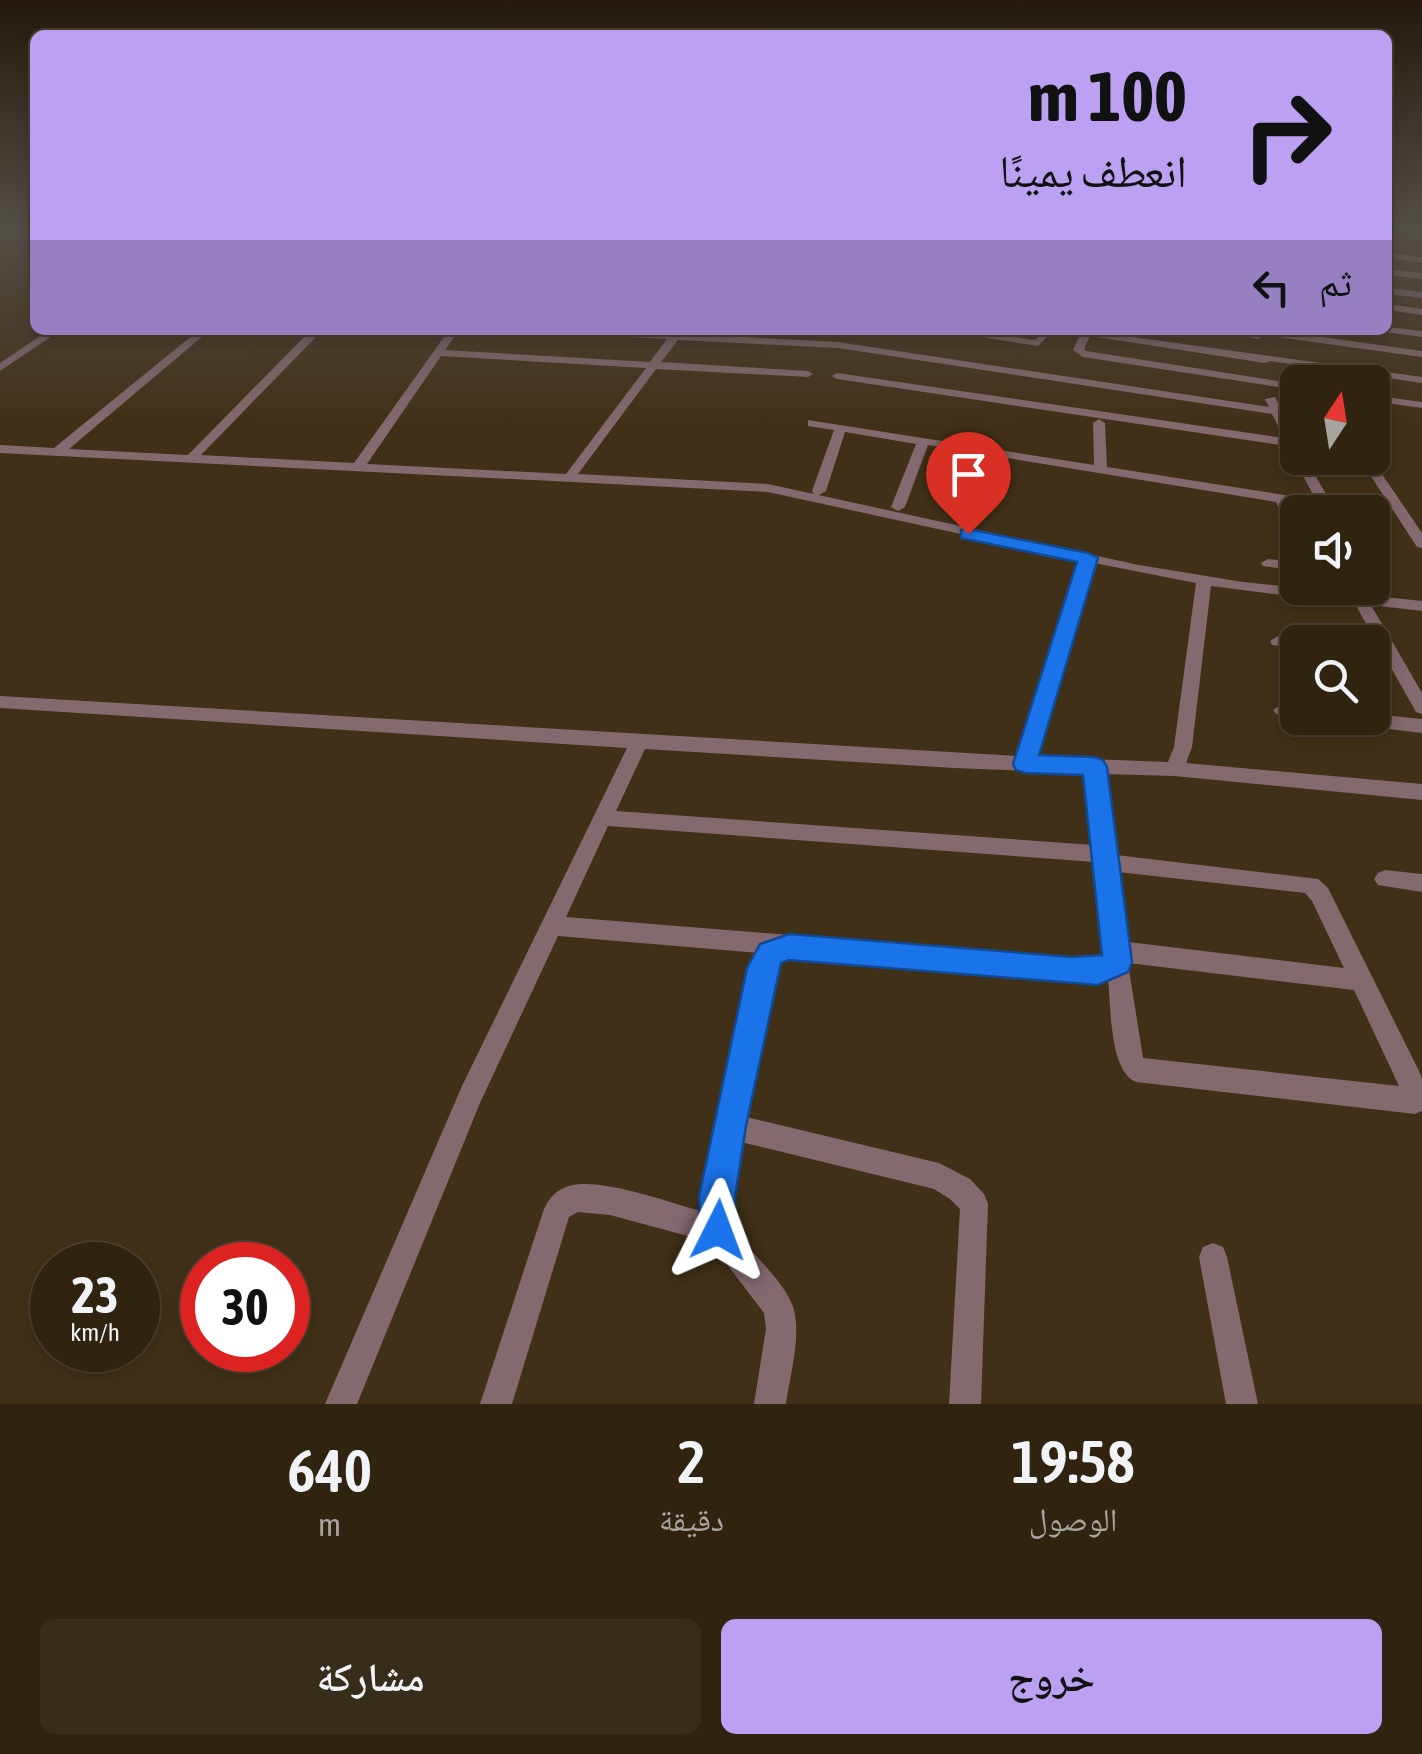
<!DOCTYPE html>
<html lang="ar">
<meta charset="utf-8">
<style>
body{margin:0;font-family:"Asap Condensed","Noto Naskh Arabic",sans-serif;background:#382c1a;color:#f1f3f6;direction:rtl;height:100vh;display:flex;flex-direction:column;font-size:38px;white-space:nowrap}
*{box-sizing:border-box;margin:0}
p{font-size:32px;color:#a8a49f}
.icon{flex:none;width:55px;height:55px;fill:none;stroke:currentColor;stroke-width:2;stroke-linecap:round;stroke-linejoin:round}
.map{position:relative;height:1404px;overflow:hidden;direction:ltr}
.drawer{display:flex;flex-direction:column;background:#302411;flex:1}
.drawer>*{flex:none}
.hud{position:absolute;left:30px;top:30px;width:1362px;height:305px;border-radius:15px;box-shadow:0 5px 15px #0003,0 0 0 2px #4b4131;direction:rtl;background:#bca0f2;color:#111;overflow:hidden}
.needle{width:65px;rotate:12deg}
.controls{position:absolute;left:1280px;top:365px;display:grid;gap:20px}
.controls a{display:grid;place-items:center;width:110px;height:110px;border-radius:15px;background:#302411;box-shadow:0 5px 15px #0003,0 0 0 2px #4b4131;font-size:50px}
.speed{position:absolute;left:30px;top:1242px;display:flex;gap:20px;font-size:50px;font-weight:700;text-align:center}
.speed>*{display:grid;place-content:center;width:130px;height:130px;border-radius:50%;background:#302411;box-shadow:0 5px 15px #0003,0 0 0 2px #4b4131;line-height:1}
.speed small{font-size:25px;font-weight:400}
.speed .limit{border:15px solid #d22;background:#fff;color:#111}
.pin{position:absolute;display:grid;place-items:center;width:85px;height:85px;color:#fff;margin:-102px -42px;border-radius:50% 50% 50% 0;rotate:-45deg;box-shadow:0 0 10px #0007}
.pin .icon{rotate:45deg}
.me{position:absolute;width:110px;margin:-55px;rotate:3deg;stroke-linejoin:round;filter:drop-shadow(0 0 8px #0008)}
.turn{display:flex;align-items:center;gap:35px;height:210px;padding:0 40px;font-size:45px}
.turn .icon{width:130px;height:130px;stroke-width:2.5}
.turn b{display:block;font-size:70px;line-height:85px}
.then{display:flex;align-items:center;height:95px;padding:0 40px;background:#0003;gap:20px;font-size:38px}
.eta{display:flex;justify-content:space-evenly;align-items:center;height:170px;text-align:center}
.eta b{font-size:60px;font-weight:600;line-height:70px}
.cta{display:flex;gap:20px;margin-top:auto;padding:20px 40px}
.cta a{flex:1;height:115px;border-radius:15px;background:#bca0f2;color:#111;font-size:40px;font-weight:600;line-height:115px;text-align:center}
.cta a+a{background:#382c1a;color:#f1f3f6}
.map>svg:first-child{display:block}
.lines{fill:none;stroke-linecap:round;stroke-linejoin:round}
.minor{fill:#84696f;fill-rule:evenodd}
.route{fill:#1a73e8;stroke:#114b97;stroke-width:2.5}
</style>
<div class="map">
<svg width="1422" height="1404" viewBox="0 0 1422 1404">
<rect width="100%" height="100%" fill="#403017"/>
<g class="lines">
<g class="minor">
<path d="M35,227V230L8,228V227Z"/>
<path d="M1388,253L1422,257V263L1388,258Z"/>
<path d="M1388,269L1422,273V279L1388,275Z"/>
<path d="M1388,288L1422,292V298L1388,294Z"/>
<path d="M1388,304L1422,309V315L1388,310Z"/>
<path d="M1388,327L1422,331V337L1384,332L1383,330H1388Z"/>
<path d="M49,330H61L0,371V363Z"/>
<path d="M199,330H210L69,449L188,455L306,335V330H316L315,338L201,455L354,463L449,330H459L445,350L650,362L667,339L554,333L549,330H611L838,342L1269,407L1265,399L1275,397L1298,442V458H1305L1333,506L1326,510L1291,504L1298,519V539L1291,535L1276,502L928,445L905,507L898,511L891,507L916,444L845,432L826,491L819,495L814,494L812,491L834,430L808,426V420L1094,465L1093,423L1099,419L1105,423L1107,467L1316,500L1287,446L837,379L832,376L837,373L1284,438L1272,414L838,348L678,340L661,362L808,371L813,374L808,377L656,369L578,474L768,484L1139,565L1243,582L1422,601V611L1371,605L1422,693V714L1416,712L1355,604L1211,586L1192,747L1186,763L1422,784V800L1174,776L1104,774L1116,855L1318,879L1328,888L1419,1071L1422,1079V1111L1415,1114L1136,1082C1109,1071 1111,1005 1108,978L1098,982L792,956L779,961L773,971L746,1117L939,1163L970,1179L984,1194L988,1204L981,1404H949L960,1209L950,1199L934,1189L741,1142C736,1167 727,1194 732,1220C735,1242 785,1277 794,1310C801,1338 790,1375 786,1404H754L766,1329L764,1313L710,1242L610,1215L578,1212L569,1217L512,1404H480L544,1209C550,1196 558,1188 573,1185C605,1179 671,1203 704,1212L703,1197L751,968L759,953L558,936L480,1103L357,1404H325L462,1086L627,748L0,708V696L1018,756L1080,560L768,492L0,453V445L54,448ZM441,356L646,368L566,474L367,464ZM1094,563L1196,583L1174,747L1168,762L1036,757ZM645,749L954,768L1085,773L1094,845L616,811ZM608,826L1095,862L1106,956L1097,960L566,917ZM1118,872L1305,893L1312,901L1344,968L1128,942ZM1128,963L1354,990L1399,1086L1143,1058Z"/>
<path d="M937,330H964L1035,340L1044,330H1054L1038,346Z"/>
<path d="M1082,330L1422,377V383L1270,361L1265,363L1090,336L1084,349L1086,351L1298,384V390L1083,357L1073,350Z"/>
<path d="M1211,330L1255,332V330H1273L1422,351V357L1263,335L1259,339Z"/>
<path d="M1372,395L1422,402V408L1372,401Z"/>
<path d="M1359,458H1371L1422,533V548L1417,547Z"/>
<path d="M1268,559L1298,562V571L1263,566L1261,563Z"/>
<path d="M1278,636L1298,638L1306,642H1298V648L1272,645L1270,641Z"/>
<path d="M1282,704L1298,705V717L1276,714L1273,710Z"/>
<path d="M1372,714L1422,719V733L1348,724L1339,718H1372Z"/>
<path d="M1385,870L1422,874V892L1378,885L1374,879L1378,873Z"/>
<path d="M1213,1243L1223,1247L1227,1257L1258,1404H1226L1199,1257L1203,1247Z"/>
</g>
</g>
<linearGradient id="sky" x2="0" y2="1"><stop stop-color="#231a0d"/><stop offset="0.54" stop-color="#534e47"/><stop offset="1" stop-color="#534e47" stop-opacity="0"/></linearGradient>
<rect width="1422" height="424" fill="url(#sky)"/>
<path class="route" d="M968,529L1088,553L1098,558L1039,755L1094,757L1103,760L1107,767L1132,962L1128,972L1098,985L789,960L781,963L746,1126L735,1197L736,1230L731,1242L718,1248L705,1242L700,1230L699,1197L747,968L760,944L789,934L1072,957L1102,955L1083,775L1025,773L1016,770L1013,764L1077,562L961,538V530Z"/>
</svg>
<div class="controls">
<a><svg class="needle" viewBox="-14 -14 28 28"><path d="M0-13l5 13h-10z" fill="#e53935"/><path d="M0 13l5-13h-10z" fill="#a8a49f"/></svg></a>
<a><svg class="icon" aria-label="sound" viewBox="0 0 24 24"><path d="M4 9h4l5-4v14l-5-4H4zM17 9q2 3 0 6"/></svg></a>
<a><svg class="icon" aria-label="search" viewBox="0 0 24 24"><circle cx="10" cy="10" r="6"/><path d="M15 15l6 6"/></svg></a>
</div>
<div class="speed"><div>23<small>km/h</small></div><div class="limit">30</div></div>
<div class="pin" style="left:968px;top:534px;background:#d93025"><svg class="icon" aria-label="arrive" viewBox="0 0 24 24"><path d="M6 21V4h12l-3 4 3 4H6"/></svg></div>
<svg class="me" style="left:718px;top:1230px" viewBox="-20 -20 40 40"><path d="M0-17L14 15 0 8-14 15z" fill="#1a73e8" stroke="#fff" stroke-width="4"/></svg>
<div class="hud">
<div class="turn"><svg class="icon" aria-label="right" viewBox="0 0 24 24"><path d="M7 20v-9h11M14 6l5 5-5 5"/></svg><div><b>100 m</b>انعطف يمينًا</div></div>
<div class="then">ثم<svg class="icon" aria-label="left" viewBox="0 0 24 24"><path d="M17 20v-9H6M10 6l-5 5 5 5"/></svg></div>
</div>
</div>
<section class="drawer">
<div class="eta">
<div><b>19:58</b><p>الوصول</p></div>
<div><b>2</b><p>دقيقة</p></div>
<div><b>640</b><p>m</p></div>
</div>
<div class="cta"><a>خروج</a><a>مشاركة</a></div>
</section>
